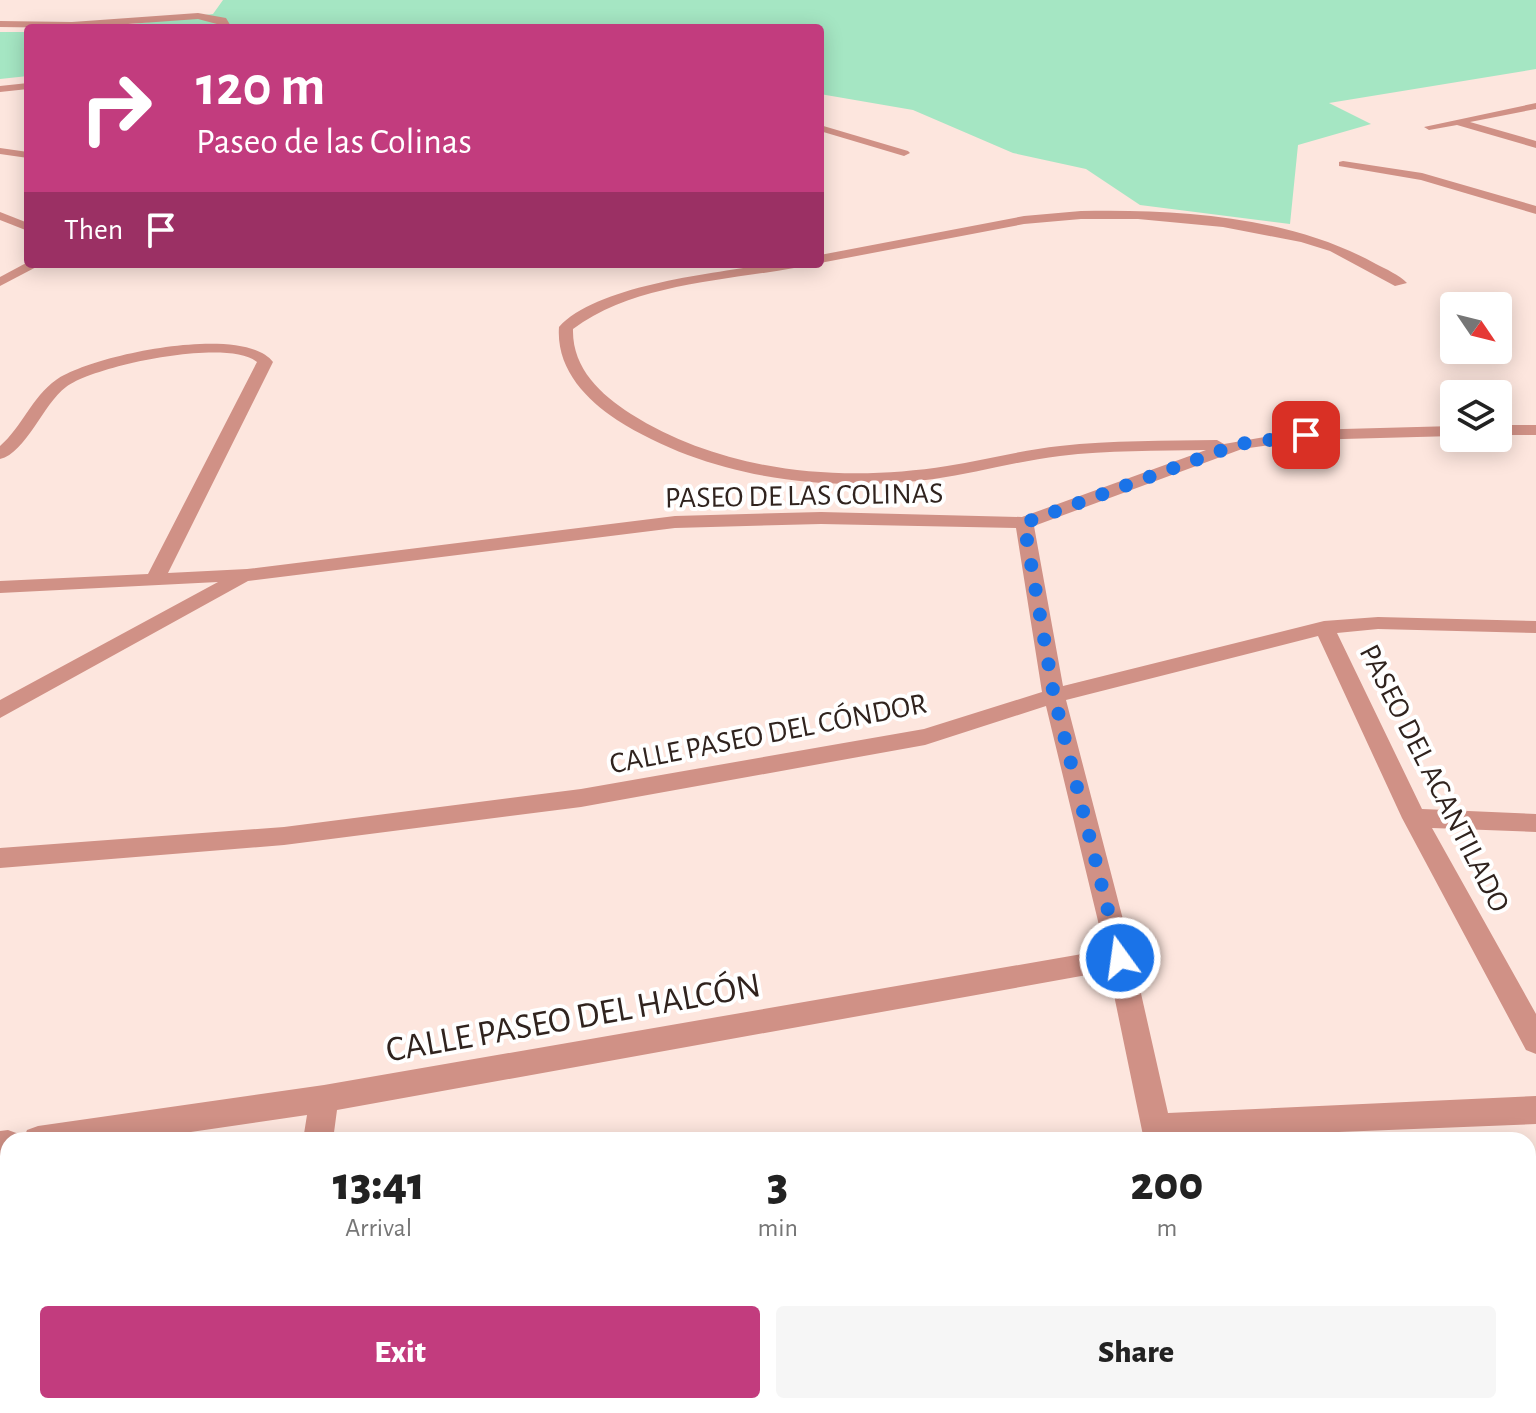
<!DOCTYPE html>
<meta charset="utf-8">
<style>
body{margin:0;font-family:"Alegreya Sans",sans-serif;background:#f6f6f6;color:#222;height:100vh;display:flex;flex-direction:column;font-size:30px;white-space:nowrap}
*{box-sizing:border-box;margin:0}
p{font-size:26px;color:#767676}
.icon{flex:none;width:44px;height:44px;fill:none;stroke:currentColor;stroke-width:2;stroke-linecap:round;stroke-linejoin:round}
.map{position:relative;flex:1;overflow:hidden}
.details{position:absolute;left:0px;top:1132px;width:1536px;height:282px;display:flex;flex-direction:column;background:#fff;border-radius:24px 24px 0 0;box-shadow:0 4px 20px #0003}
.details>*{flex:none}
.guide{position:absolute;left:24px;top:24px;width:800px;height:244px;border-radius:8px;box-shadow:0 4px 20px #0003;background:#c23c7e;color:#fff;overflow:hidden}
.needle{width:52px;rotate:125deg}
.controls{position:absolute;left:1440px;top:292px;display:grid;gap:16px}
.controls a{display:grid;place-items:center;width:72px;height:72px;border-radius:8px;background:#fff;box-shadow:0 4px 20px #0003;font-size:40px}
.pin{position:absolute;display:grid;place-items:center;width:68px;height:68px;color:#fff;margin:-34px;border-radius:16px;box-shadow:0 4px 12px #0006}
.me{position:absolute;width:88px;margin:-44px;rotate:346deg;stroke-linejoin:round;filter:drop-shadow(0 0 6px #0008)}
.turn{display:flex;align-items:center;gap:28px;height:168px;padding:0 40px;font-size:36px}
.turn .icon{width:104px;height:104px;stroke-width:2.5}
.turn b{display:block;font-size:56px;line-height:68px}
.then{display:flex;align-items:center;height:76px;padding:0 40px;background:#0003;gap:16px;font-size:30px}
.eta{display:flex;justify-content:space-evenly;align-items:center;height:136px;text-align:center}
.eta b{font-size:48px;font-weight:800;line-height:56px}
.button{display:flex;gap:16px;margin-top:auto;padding:16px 40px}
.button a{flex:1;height:92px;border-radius:8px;background:#c23c7e;color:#fff;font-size:32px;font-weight:800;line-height:92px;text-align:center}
.button a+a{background:#f6f6f6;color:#222}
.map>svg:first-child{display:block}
.green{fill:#a5e6c3}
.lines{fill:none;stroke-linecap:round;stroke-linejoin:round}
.minor{fill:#d09186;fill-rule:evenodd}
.route{stroke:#1a73e8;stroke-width:14;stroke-dasharray:0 25.2}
.labels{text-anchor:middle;stroke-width:8;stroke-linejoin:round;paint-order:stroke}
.street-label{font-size:30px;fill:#30231e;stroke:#fff}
.near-street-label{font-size:36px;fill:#30231e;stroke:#fff}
</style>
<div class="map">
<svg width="1536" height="1413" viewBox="0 0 1536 1413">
<rect width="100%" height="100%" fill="#fde6de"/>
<g class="green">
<path d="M223,0H1536V69L1329,103L1371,124L1298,145L1290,224L1140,205L1086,169L1013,153L913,110L820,94V28H100L213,14Z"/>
<path d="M0,32H28V76L0,79Z"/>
<path d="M1528,1155H1536V1413H1277L1275,1406H1528Z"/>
</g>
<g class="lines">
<g class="minor">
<path d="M198,13L226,18L232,28L198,19L72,28L0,27V21L72,22Z"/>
<path d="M28,83V89L0,92V86Z"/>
<path d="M1536,103V109L1470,122L1536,141V148L1457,125L1429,130L1424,127Z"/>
<path d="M820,125L908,151L910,153L904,156L820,131Z"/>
<path d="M0,148L28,152V158L0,154Z"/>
<path d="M1343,161L1422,173L1536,206V214L1421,180L1339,166V162Z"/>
<path d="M1081,211C1178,209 1290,216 1376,264C1386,269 1399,275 1407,283L1395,286L1330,251L1301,242L1223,227L1138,219H1081L1024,224L820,263V255L1024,216Z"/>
<path d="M0,212L28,223V231L0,220Z"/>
<path d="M28,262L42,264L0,286V277Z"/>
<path d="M771,264H801L794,268C722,281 634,284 573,329C572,368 600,394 631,414C723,472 840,483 947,466C985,460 1022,450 1060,446C1112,440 1165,441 1217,440L1224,444L1306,430L1454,426V436L1306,440L1242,449L1034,526L1063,686L1324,621L1378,617L1536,621V633L1378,629L1337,633L1422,809L1536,814V832L1432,828L1536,1014V1054L1526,1050L1402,818L1318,636L1066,700L1133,958L1168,1113L1536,1096V1124L1144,1140L1109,971L337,1110L333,1140H303L307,1115L136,1140H23L27,1130L38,1126L324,1085L1105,950L1046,706L925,745L581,807L284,845L0,868V848L284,827L581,789L924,729L1042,692L1016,528L821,524L675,528L248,581L0,718V700L218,582L0,593V581L148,574L257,362C228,338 96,365 66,387C43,404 26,453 0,459V446C22,427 32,397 56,380C91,355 244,323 273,362L168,573L247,569L675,516L821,512L1022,517L1206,450C1157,451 1108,450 1060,456C1018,461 976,473 934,479C827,493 710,479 617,420C585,399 556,368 559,327C597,285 715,273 771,264Z"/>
<rect x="1498" y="425" width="38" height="10"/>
<path d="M8,1130L19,1134L21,1140H8V1158L0,1159V1131Z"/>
<path d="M265,1406H301L300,1413H264Z"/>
<path d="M807,1406H870L867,1413H804Z"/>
<path d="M1209,1406H1245L1247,1413H1211Z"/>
</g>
</g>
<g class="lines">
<path class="route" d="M1120,958L1054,696L1024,523L1239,444L1306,435"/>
</g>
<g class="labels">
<g class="street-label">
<text transform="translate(804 495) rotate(-1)" y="10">PASEO DE LAS COLINAS</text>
<text transform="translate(768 733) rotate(-11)" y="10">CALLE PASEO DEL CÓNDOR</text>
<text transform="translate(1435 778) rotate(63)" y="10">PASEO DEL ACANTILADO</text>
</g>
<g class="near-street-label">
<text transform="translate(573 1016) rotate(-10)" y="13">CALLE PASEO DEL HALCÓN</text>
</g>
</g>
</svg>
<div class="controls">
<a><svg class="needle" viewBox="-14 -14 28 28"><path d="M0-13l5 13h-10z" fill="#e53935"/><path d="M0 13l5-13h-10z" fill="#767676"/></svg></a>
<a><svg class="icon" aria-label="layers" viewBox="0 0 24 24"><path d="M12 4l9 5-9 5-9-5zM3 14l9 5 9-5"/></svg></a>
</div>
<div class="pin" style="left:1306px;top:435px;background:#d93025"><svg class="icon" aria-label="arrive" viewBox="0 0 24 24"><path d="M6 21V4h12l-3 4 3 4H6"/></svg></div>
<svg class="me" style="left:1120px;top:958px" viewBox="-20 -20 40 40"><circle r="17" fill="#1a73e8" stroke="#fff" stroke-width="3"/><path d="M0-11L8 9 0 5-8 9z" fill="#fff"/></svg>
<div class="guide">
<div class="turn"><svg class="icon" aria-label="right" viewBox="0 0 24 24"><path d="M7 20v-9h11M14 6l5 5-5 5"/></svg><div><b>120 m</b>Paseo de las Colinas</div></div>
<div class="then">Then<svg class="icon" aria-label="arrive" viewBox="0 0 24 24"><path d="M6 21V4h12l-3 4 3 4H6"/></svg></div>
</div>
<section class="details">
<div class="eta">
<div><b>13:41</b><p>Arrival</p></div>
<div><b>3</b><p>min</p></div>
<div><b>200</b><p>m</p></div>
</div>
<div class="button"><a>Exit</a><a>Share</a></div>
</section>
</div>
